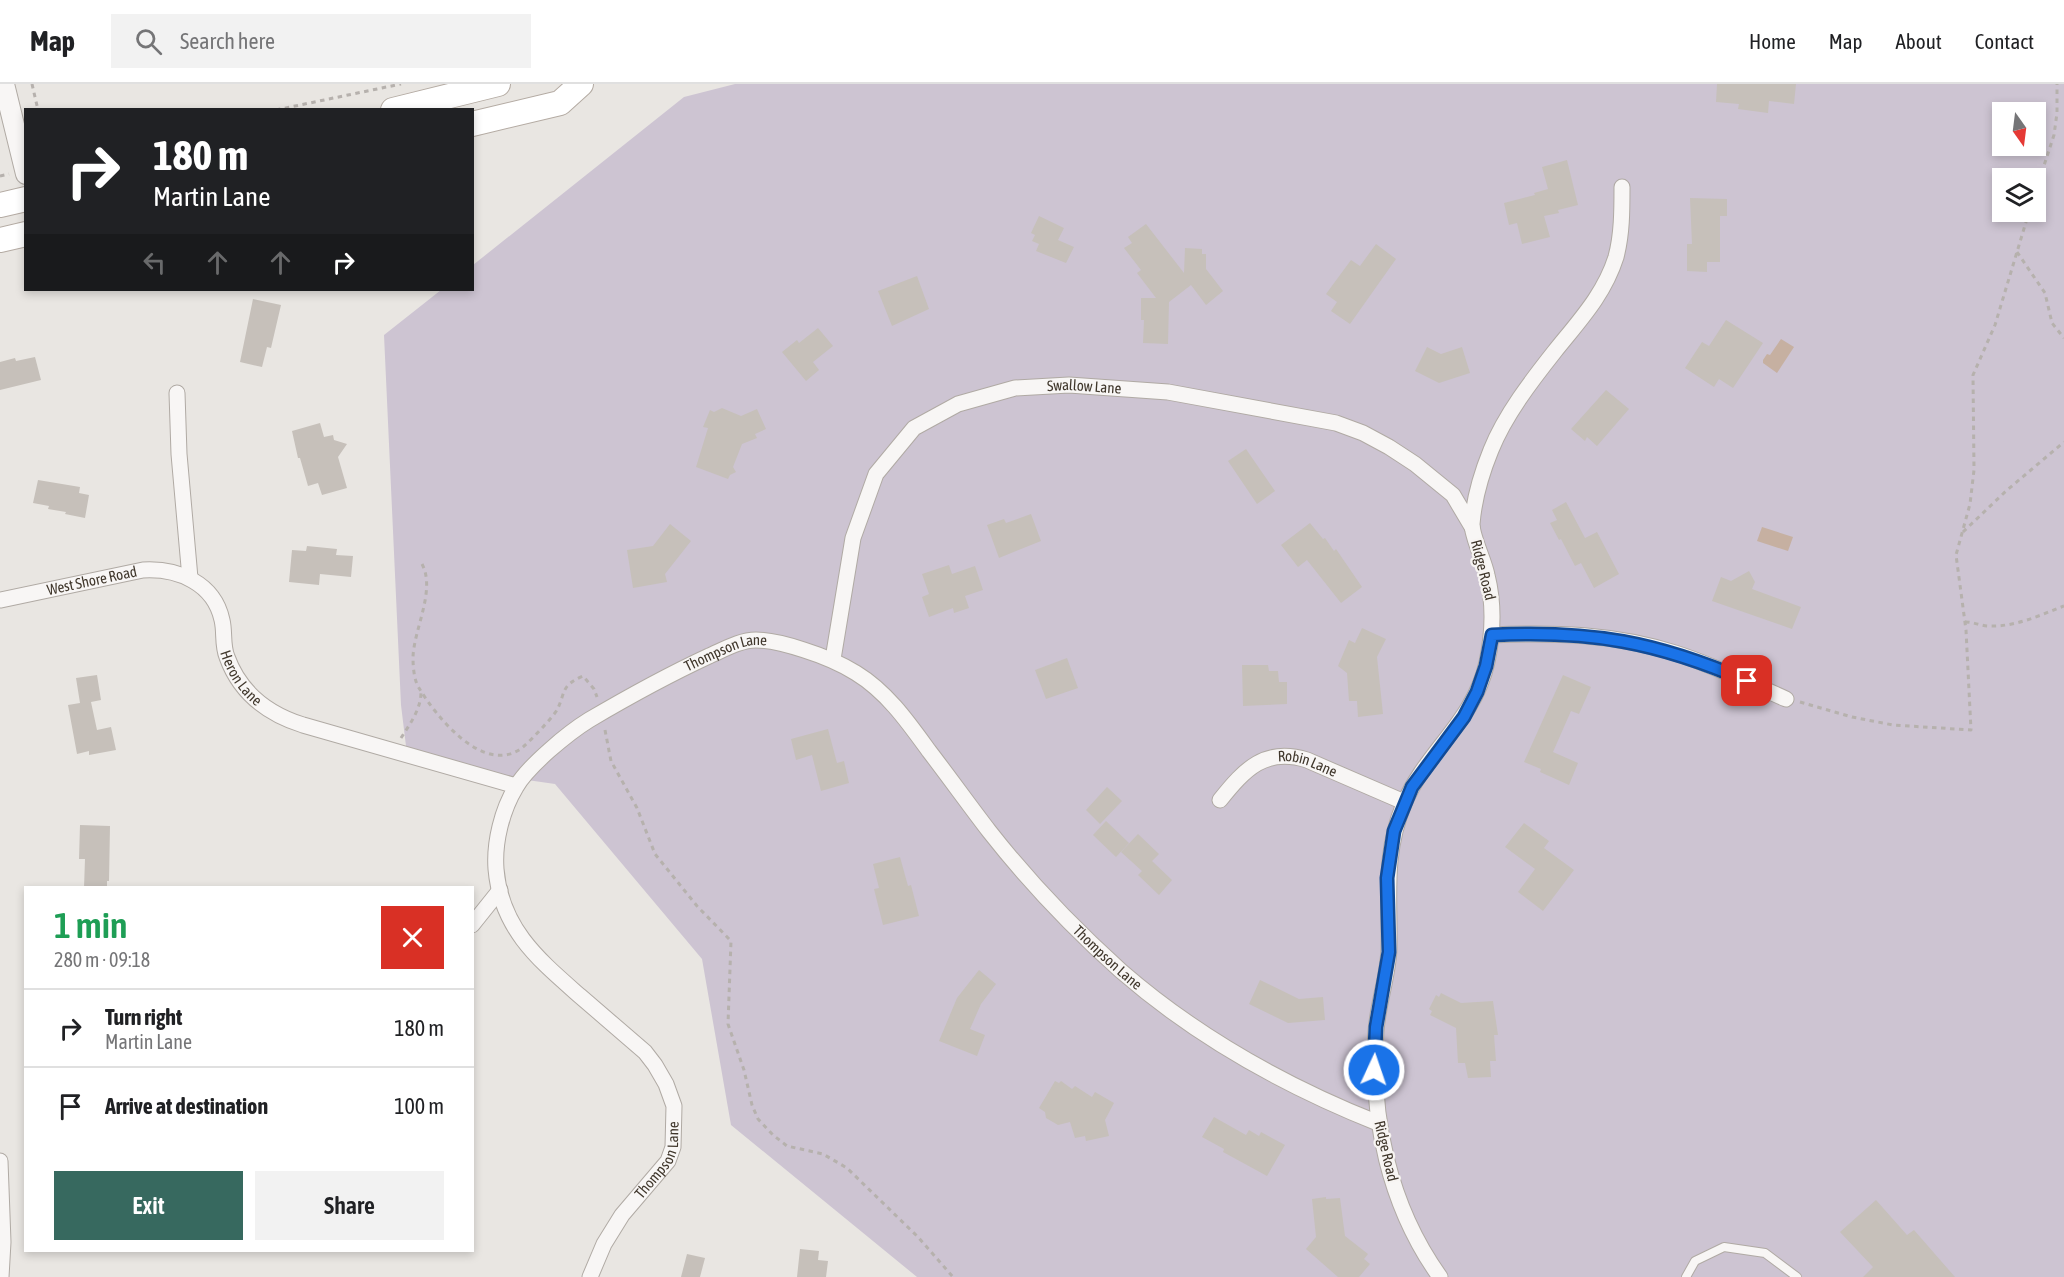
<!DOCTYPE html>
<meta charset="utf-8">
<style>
body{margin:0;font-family:"Asap Condensed",sans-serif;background:#f2f2f2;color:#202124;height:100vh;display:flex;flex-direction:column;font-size:22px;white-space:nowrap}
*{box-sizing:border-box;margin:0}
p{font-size:20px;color:#757577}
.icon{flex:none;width:33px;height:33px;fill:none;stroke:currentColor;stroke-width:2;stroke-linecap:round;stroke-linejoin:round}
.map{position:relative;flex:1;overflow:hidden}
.details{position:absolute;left:24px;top:802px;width:450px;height:366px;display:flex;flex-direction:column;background:#fff;border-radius:0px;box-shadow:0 3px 9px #0003}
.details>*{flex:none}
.hud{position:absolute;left:24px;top:24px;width:450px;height:183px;border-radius:0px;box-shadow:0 3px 9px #0003;background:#202124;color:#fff;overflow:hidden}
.needle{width:39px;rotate:166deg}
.tools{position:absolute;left:1992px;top:18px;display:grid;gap:12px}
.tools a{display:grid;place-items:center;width:54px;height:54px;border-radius:0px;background:#fff;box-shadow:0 3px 9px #0003;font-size:30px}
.pin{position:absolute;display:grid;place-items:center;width:51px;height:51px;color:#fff;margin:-26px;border-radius:12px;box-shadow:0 3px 9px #0006}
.me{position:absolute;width:66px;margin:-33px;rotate:3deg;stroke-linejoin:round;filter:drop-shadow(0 0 4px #0008)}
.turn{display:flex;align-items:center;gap:21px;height:126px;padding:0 30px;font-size:27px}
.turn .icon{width:78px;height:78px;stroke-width:2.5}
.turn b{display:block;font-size:42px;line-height:51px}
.lanes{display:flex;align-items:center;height:57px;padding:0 30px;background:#0003;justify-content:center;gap:30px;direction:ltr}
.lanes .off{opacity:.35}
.round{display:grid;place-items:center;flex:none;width:63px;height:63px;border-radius:0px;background:#f2f2f2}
.overview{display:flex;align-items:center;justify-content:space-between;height:102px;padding:0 30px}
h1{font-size:36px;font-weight:600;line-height:45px;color:#1e9e55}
.cta{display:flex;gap:12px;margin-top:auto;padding:12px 30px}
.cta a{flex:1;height:69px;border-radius:0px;background:#37695f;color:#fff;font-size:24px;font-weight:600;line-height:69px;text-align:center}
.cta a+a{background:#f2f2f2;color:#202124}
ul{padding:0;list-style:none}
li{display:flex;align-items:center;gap:18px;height:78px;padding:0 30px;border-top:2px solid #e0e0e0}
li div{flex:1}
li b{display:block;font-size:22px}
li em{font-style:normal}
header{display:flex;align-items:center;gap:36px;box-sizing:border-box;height:84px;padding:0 30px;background:#fff;border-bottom:2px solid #e0e0e0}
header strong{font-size:28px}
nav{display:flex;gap:33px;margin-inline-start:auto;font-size:21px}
.search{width:420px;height:54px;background:#f2f2f2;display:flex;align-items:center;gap:15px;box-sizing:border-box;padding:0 21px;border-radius:0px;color:#757577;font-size:22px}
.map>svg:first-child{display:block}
.green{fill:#cdc4d2;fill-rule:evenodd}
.water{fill:#c6b0a1}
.building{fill:#c6c0ba}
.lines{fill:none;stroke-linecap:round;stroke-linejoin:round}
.service-casing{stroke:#b0aaa4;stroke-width:10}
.minor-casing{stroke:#b0aaa4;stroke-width:17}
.tertiary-casing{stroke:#b0aaa4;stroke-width:22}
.primary-casing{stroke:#b4aba3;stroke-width:26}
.path{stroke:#b6b1ad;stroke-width:3;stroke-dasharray:4.5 4.5;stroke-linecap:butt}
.service{stroke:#f8f6f5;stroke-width:8}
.minor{stroke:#f8f6f5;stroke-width:15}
.tertiary{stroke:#f8f6f5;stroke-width:20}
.primary{stroke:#fff;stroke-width:24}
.route-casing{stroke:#114b97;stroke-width:15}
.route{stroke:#1a73e8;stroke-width:10}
.labels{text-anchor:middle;stroke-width:4.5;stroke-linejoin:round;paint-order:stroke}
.street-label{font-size:15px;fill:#40372c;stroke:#f7f4f2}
</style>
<header>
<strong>Map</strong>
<div class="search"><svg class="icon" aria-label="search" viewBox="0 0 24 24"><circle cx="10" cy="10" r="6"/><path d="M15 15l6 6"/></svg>Search here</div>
<nav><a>Home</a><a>Map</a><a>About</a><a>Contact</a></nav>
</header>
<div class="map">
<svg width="2064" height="1193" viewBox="0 0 2064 1193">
<rect width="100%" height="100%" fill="#e9e6e2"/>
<path class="green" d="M735,0H2064V1193H917L731,1041L702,875L555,700L458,686L406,662L401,621L384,251L441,206H472L473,181L684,13ZM2002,28H2036V62H2002ZM2002,94H2036V128H2002Z"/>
<g class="water">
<path d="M1781,255L1794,263L1777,289L1763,279V276L1767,270L1770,271Z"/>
<path d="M1762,443L1793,453L1788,467L1757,457Z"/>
</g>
<g class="building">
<path d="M1717,0H1796L1794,20L1769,17L1768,29L1738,25L1739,20L1716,18Z"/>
<path d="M1567,76L1578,121L1558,126L1559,129L1544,132L1550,153L1522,160L1517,139L1509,141L1504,119L1535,111L1534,109L1548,105L1542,83Z"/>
<path d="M1690,114L1727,115V132H1720V178H1707V188L1687,187V160H1692Z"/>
<path d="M1039,132L1064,144L1058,156L1074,163L1066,179L1036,167L1039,160L1032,157L1035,151L1031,149Z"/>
<path d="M1146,140L1184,189L1185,164L1202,165V170H1206V185L1223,207L1206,221L1191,201L1169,218L1168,260L1143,259L1144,236H1141V214H1156L1137,189L1141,186L1124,164L1132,159L1128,153Z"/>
<path d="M1376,160L1396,175L1350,240L1331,227L1337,218L1326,210L1351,176L1360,182Z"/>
<path d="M917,192L929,225L892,242L878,207Z"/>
<path d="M253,215L281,221L271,264L267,263L262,283L240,278Z"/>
<path d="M1726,236L1763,259L1733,304L1719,295L1714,303L1685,284L1702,258L1709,262Z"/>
<path d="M818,244L833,262L813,278L819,286L806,297L782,268L797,256L799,259Z"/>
<path d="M1427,263L1441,270L1462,263L1470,289L1439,299L1415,287Z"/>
<path d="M35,273L41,296L0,306V278L15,274L16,277Z"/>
<path d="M1606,306L1629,325L1597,362L1587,353L1585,357L1571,345Z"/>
<path d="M722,324L741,332L757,325L766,345L755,350L757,354L742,360L733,383L736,388L730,391L728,395L696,383L708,344L703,343L710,326L714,328Z"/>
<path d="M320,339L324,353L333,351L334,356L347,360L338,373L347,404L322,411L318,399L308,402L300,374H298L292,347Z"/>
<path d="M1246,365L1275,407L1257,420L1228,377Z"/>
<path d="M38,396L80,403L79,409L89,411L85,434L65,430L66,428L48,425L49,422L33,419Z"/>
<path d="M1566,418L1585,454L1597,448L1619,490L1594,504L1581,479L1575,482L1561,455L1559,456L1550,439L1557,436L1552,426Z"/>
<path d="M1031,430L1041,457L999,474L987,441L1004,435L1006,439Z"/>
<path d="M1310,439L1323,455L1325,454L1334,467L1336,465L1362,503L1341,519L1307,476L1298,483L1281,461Z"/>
<path d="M670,440L691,457L665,490L667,498L633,504L627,466L653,462Z"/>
<path d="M307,462L337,465L336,471L353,472L351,493L320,490L319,501L289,498L292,466L306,467Z"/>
<path d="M949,481L952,490L975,482L983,506L965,512L969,524L954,529L953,524L929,533L922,513L929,510L922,490Z"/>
<path d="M1749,487L1755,498L1752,505L1801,523L1792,545L1712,517L1721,493L1731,497Z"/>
<path d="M1362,544L1386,555L1377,573L1383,630L1358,633L1357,617H1349L1347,589L1338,582L1349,556L1355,559Z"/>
<path d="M1067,574L1078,604L1046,615L1035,586Z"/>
<path d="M1242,581H1268L1269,587H1278L1279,598H1287V620L1243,622Z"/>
<path d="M97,591L101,616L91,618L97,646L111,643L116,666L89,671V667L77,670L68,621L80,619L76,594Z"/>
<path d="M1563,591L1591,603L1579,630L1571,627L1553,668L1578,679L1569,701L1540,688L1541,685L1524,678Z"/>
<path d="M828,645L837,679L844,677L849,699L821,707L812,671L796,676L791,655Z"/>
<path d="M1107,703L1122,717L1100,740L1086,726Z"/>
<path d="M1106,737L1129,759L1116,773L1093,751Z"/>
<path d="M1524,739L1549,757L1544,764L1574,786L1543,827L1518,808L1535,785L1505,763Z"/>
<path d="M80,741L110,742L109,797H107V804H84L85,775H79Z"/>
<path d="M1138,750L1159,770L1152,777L1172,796L1159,811L1138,791L1142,787L1121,768Z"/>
<path d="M900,773L908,802L911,801L919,832L883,841L874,805L879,804L873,780Z"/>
<path d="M979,886L996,900L981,920L970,945L985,951L977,972L939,957L957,914Z"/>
<path d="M1260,896L1299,915L1323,913L1325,936L1288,939L1249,920Z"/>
<path d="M1441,909L1461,919L1493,917L1498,951H1494L1496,977H1490L1491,993L1468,994L1465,979H1458L1456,944L1430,931L1432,927L1429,925L1436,911L1439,913Z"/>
<path d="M1055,997L1059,999L1061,997L1072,1005L1075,1002L1092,1013L1095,1008L1114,1019L1105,1036L1109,1052L1086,1057L1085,1052L1075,1054L1070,1038L1058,1041L1046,1034L1045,1028L1039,1024Z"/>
<path d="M1214,1033L1246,1051L1249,1046L1259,1052L1261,1048L1285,1061L1267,1092L1223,1068L1224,1065L1202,1053Z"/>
<path d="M1326,1113V1115L1340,1114L1345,1152L1368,1170L1364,1175L1370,1180L1359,1193H1338L1306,1165L1316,1153L1312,1115Z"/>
<path d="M1876,1116L1907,1151L1914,1146L1955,1193H1863L1873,1183L1840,1148Z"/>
<path d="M800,1165L819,1167L818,1176L828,1177L826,1193H797Z"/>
<path d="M687,1170L705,1174L700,1193H681Z"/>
</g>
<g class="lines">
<g class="service-casing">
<path id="service" d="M1686,1193L1695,1177L1724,1163L1765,1169L1797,1193"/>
</g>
<g class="minor-casing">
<g id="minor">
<path d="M177,309L179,370L190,494"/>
<path id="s1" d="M1,516L143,486C178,484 214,499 222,536C225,548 222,561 227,573C240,609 268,630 303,641L516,702"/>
<path d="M1492,551C1554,548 1615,550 1675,569C1713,581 1750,599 1786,615"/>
<path id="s2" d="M833,575L853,454L876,390L914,344L958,320L1015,304L1069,301L1168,308L1336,339L1363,349L1389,363L1415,380L1453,411L1472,443"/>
<path id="s3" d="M1220,716C1245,685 1265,663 1307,676L1404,718"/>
<path d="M472,841L500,806"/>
<path d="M0,1077L3,1158L1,1193"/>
<path id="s4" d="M590,1193L604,1160L622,1131L668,1077L673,1063L674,1022L666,1000L655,981L645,968C623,949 602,931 580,912C539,876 501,845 496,785C494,758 502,726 516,703C528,682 568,649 589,636C628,613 668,591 709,572C723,566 740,556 756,556C773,556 789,561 804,566C823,572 840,579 856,589C887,608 908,638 929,667C949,693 969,721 989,747C1029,798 1073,844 1121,887C1197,953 1285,1002 1378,1039"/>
<path d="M1440,1193C1389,1122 1370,1033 1376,947C1378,919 1388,892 1389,865C1390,813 1383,770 1404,720C1426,667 1474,638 1487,578C1493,550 1494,519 1487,491C1484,476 1472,453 1472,440C1474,415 1482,388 1491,366C1505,331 1532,296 1555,267C1579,237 1604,211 1616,173C1622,150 1622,127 1622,103"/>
</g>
</g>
<g class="tertiary-casing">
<path id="tertiary" d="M4,0L26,90"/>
</g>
<g class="primary-casing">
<g id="primary">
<path d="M393,26L498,0"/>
<path d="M472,40L560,19L581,0"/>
<path d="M0,121L26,115"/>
<path d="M0,156L26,150"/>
</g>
</g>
<g class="path">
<path d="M32,0L38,26"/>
<path d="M276,26L401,0"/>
<path d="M0,92L9,90"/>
<path d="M2036,106L2054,51L2057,29V0"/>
<path d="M2017,168L2045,209L2052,239L2064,254"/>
<path d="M1963,448L2006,407L2064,358"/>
<path d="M422,480C436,506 414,545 413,573C413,583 414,596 419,604C436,632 481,689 519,666C526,662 553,633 557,626C566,608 560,602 583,592L594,605L597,613"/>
<path d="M1965,538C1974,538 1981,542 1989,542C2016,543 2040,531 2064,522"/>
<path d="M1800,618L1852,633L1893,641L1971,646L1966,546L1956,471L1970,420L1974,386L1973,291L1995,241L2029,128"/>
<path d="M605,646L611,677L637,724L655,770L697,822L731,857L728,940L744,986L752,1021L758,1035L773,1051L787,1062L823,1070L847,1084L918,1153L953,1193"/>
<path d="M401,654C410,640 421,625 421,608"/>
</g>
<use href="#service" class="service"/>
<use href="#minor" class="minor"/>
<use href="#tertiary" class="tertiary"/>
<use href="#primary" class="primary"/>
</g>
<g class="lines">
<g class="route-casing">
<path id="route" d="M1374,986L1376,943L1389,868L1387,794L1394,747L1412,703L1464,633L1477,608L1486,582L1492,551C1591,546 1657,558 1747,597"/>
</g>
<use href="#route" class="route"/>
</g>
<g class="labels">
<g class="street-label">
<text dy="5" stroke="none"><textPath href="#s2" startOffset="429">Swallow Lane</textPath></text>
<text transform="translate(1483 486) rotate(76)" y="5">Ridge Road</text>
<text dy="5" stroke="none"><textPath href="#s1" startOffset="93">West Shore Road</textPath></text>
<text dy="5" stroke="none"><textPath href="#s4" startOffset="840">Thompson Lane</textPath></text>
<text dy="5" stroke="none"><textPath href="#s1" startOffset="310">Heron Lane</textPath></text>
<text dy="5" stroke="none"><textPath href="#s3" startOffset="105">Robin Lane</textPath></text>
<text dy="5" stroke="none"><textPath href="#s4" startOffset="1360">Thompson Lane</textPath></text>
<text transform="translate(1386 1067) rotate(77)" y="5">Ridge Road</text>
<text dy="5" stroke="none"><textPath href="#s4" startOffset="138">Thompson Lane</textPath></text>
</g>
</g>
</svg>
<div class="tools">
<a><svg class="needle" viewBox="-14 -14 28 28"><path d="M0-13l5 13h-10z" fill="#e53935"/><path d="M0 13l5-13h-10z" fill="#757577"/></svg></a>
<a><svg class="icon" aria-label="layers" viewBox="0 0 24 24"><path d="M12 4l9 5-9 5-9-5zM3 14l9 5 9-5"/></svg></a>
</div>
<div class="pin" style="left:1747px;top:597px;background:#d93025"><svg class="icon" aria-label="arrive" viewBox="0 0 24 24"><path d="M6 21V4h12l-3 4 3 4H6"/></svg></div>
<svg class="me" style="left:1374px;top:986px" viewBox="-20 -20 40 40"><circle r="17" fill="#1a73e8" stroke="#fff" stroke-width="3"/><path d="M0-11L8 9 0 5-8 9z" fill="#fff"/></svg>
<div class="hud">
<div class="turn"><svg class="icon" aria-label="right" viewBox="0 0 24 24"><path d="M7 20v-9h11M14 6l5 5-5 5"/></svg><div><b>180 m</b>Martin Lane</div></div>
<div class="lanes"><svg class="icon off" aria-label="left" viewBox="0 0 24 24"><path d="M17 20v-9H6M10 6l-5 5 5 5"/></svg><svg class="icon off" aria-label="ahead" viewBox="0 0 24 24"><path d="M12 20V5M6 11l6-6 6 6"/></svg><svg class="icon off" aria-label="ahead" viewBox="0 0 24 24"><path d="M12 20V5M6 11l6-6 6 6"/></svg><svg class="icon" aria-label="right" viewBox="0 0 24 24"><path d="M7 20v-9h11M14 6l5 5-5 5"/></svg></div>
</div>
<section class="details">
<div class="overview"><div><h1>1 min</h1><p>280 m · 09:18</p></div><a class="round" style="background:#d93025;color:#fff"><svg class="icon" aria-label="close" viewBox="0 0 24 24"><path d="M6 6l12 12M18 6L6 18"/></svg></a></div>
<ul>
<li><svg class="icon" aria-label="right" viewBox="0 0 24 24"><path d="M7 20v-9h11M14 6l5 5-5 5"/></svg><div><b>Turn right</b><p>Martin Lane</p></div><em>180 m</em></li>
<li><svg class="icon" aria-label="arrive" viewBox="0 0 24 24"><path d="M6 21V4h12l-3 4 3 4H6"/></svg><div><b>Arrive at destination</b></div><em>100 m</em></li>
</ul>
<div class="cta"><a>Exit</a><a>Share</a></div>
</section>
</div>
